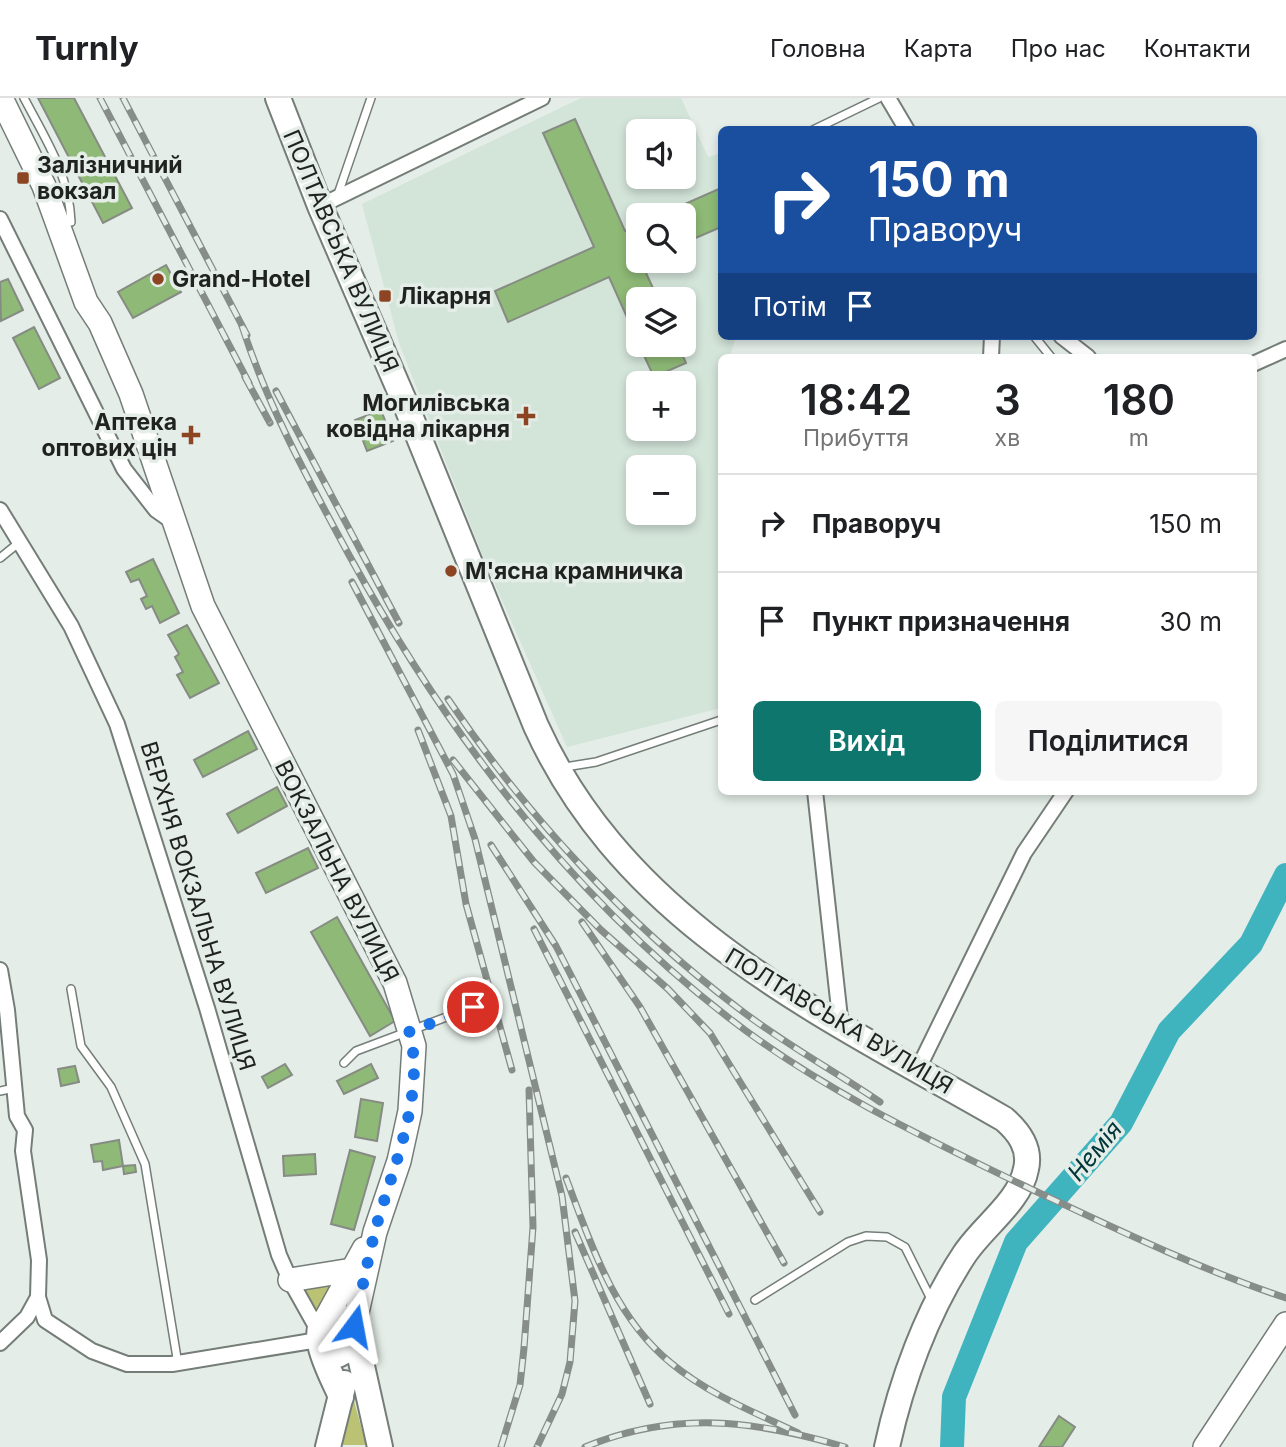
<!DOCTYPE html>
<html lang="uk">
<meta charset="utf-8">
<style>
body{margin:0;font-family:Inter,sans-serif;background:#f6f6f6;color:#202124;height:100vh;display:flex;flex-direction:column;font-size:26px;white-space:nowrap}
*{box-sizing:border-box;margin:0}
p{font-size:23px;color:#757577}
.icon{flex:none;width:38px;height:38px;fill:none;stroke:currentColor;stroke-width:2;stroke-linecap:round;stroke-linejoin:round}
.map{position:relative;flex:1;overflow:hidden}
.details{position:absolute;left:718px;top:256px;width:539px;height:441px;display:flex;flex-direction:column;background:#fff;border-radius:10px;box-shadow:0 4px 10px #0003}
.details>*{flex:none}
.guide{position:absolute;left:718px;top:28px;width:539px;height:214px;border-radius:10px;box-shadow:0 4px 10px #0003;background:#1a4fa0;color:#fff;overflow:hidden}
.buttons{position:absolute;left:626px;top:21px;display:grid;gap:14px}
.buttons a{display:grid;place-items:center;width:70px;height:70px;border-radius:10px;background:#fff;box-shadow:0 4px 10px #0003;font-size:35px}
.pin{position:absolute;display:grid;place-items:center;width:60px;height:60px;color:#fff;margin:-30px;border:4px solid #fff;border-radius:50%;box-shadow:0 2px 7px #0007}
.me{position:absolute;width:77px;margin:-38px;rotate:13deg;stroke-linejoin:round;filter:drop-shadow(0 0 5px #0008)}
.turn{display:flex;align-items:center;gap:24px;height:147px;padding:0 35px;font-size:32px}
.turn .icon{width:91px;height:91px;stroke-width:2.5}
.turn b{display:block;font-size:49px;line-height:60px}
.then{display:flex;align-items:center;height:66px;padding:0 35px;background:#0003;gap:14px;font-size:26px}
.eta{display:flex;justify-content:space-evenly;align-items:center;height:119px;text-align:center}
.eta b{font-size:42px;font-weight:600;line-height:49px}
.button{display:flex;gap:14px;margin-top:auto;padding:14px 35px}
.button a{flex:1;height:80px;border-radius:10px;background:#0f766e;color:#fff;font-size:28px;font-weight:600;line-height:80px;text-align:center}
.button a+a{background:#f6f6f6;color:#202124}
ul{padding:0;list-style:none}
li{display:flex;align-items:center;gap:21px;height:98px;padding:0 35px;border-top:2px solid #e0e0e0}
li div{flex:1}
li b{display:block;font-size:26px}
li em{font-style:normal}
header{display:flex;align-items:center;gap:42px;box-sizing:border-box;height:98px;padding:0 35px;background:#fff;border-bottom:2px solid #e0e0e0}
header strong{font-size:33px}
nav{display:flex;gap:38px;margin-inline-start:auto;font-size:24px}
.map>svg:first-child{display:block}
.built{fill:#d3e4d9;fill-rule:evenodd}
.green{fill:#bcc273}
.lines{fill:none;stroke-linecap:round;stroke-linejoin:round}
.river{stroke:#3fb3be;stroke-width:24}
.building{fill:#8eb976;stroke:#868b83;stroke-width:2}
.service-casing{stroke:#757d78;stroke-width:10}
.minor-casing{stroke:#757d78;stroke-width:18}
.primary-casing{stroke:#757d78;stroke-width:26}
.trunk-casing{stroke:#757d78;stroke-width:28}
.service{stroke:#fff;stroke-width:7}
.minor{stroke:#fff;stroke-width:14}
.primary{stroke:#fff;stroke-width:23}
.trunk{stroke:#fff;stroke-width:24}
.rail-casing{stroke:#878d89;stroke-width:7}
.rail{stroke:#e4ede7;stroke-width:4.5;stroke-dasharray:13;stroke-linecap:butt}
.route{stroke:#1a73e8;stroke-width:12;stroke-dasharray:0 21.6}
.poi-dot{fill:#8c4423;stroke:#e4ede7;stroke-width:2.5}
.labels{text-anchor:middle;stroke-width:7;stroke-linejoin:round;paint-order:stroke}
.poi-label{font-size:23px;font-weight:bold;fill:#1f2220;stroke:#e4ede7;text-anchor:start}
.street-label{font-size:23px;fill:#1f2220;stroke:#e4ede7}
.water-label{font-size:24px;font-style:italic;fill:#00373b;stroke:#e4ede7}
</style>
<header>
<strong>Turnly</strong>
<nav><a>Головна</a><a>Карта</a><a>Про нас</a><a>Контакти</a></nav>
</header>
<div class="map">
<svg width="1286" height="1349" viewBox="0 0 1286 1349">
<rect width="100%" height="100%" fill="#e4ede7"/>
<path class="built" d="M581,0H681L708,59L721,55V238H736L730,259H721L718,301L721,307V610L567,649L486,466L399,245L362,106ZM639,33H684V79H639ZM639,117H684V163H639ZM639,201H684V247H639ZM639,285H684V331H639ZM639,369H684V415H639Z"/>
<g class="green">
<path d="M337,1185L318,1214L310,1212L302,1189Z"/>
<path d="M350,1288L366,1347H339Z"/>
</g>
<g class="lines">
<path class="river" d="M952,1349L954,1299L1016,1144L1121,1025L1169,933L1251,846L1286,777"/>
</g>
<g class="building">
<path d="M38,0H74L132,110L103,125Z"/>
<path d="M575,21L625,133L639,127V163H644L641,164L658,201H639V246L609,179L508,224L495,193L594,149L543,35Z"/>
<path d="M721,90V129L684,145V117H660Z"/>
<path d="M166,167L181,194L133,220L118,194Z"/>
<path d="M8,181L23,212L1,223L0,184Z"/>
<path d="M34,229L60,280L39,291L13,240Z"/>
<path d="M639,247H678L686,265L654,279Z"/>
<path d="M381,312L393,343L367,353L355,322Z"/>
<path d="M153,461L179,515L160,525L152,508L146,511L141,501L147,498L139,481L131,484L126,474Z"/>
<path d="M187,527L219,585L190,600L177,577L183,574L175,559L179,556L168,537Z"/>
<path d="M248,633L257,651L203,679L194,662Z"/>
<path d="M277,689L287,708L238,735L227,716Z"/>
<path d="M308,750L318,770L266,795L256,775Z"/>
<path d="M337,819L395,923L370,938L311,834Z"/>
<path d="M285,966L292,977L268,990L262,979Z"/>
<path d="M371,966L378,980L344,996L337,983Z"/>
<path d="M75,968L79,984L61,988L58,971Z"/>
<path d="M361,1001L383,1005L377,1043L355,1039Z"/>
<path d="M119,1042L123,1068L103,1072L102,1063L94,1064L91,1047Z"/>
<path d="M350,1052L375,1059L354,1132L331,1126Z"/>
<path d="M315,1056L316,1076L284,1078L283,1058Z"/>
<path d="M135,1067L136,1074L124,1076L123,1068Z"/>
<path d="M1059,1318L1075,1329L1062,1349H1039Z"/>
</g>
<g class="lines">
<g class="service-casing">
<g id="service">
<path d="M24,0C46,42 69,76 71,124"/>
<path d="M813,32L879,0"/>
<path d="M337,99L371,0"/>
<path d="M1034,238L1051,259"/>
<path d="M0,460L21,443"/>
<path d="M565,669L596,664L721,622"/>
<path d="M71,891L81,948L111,989L145,1066L178,1266"/>
<path d="M344,965L356,953L473,909"/>
<path d="M0,993L14,990"/>
<path d="M755,1202L848,1144L866,1138L887,1139L905,1149L931,1201"/>
</g>
</g>
<g class="minor-casing">
<g id="minor">
<path d="M888,0L907,32"/>
<path d="M320,108L542,0"/>
<path d="M0,121L124,371L156,412L173,424"/>
<path d="M1061,238L1088,259"/>
<path d="M991,259L992,238"/>
<path d="M1253,266L1286,251"/>
<path d="M0,412L71,528L117,626L207,910L279,1157L290,1182L318,1232"/>
<path d="M815,693L841,929"/>
<path d="M0,872L7,912L17,1018L25,1032L23,1053L39,1162L38,1199L45,1222L92,1253L127,1266H172L318,1242"/>
<path d="M917,973L1024,755L1066,693"/>
<path d="M0,1245L27,1219L38,1199"/>
</g>
</g>
<g class="primary-casing">
<g id="primary">
<path d="M1,0L44,88L86,204L100,225L131,296L203,508L395,885L414,948L410,1013L399,1063L375,1134L354,1228"/>
<path d="M290,1182L352,1172"/>
<path d="M324,1224L364,1151"/>
<path d="M1205,1349L1286,1226"/>
</g>
</g>
<g class="trunk-casing">
<g id="trunk">
<path d="M278,0L320,108L405,305L536,628C627,828 824,917 1004,1021C1019,1034 1031,1050 1026,1071C1020,1104 982,1129 964,1157C927,1213 901,1284 887,1349"/>
<path d="M356,1241L380,1349"/>
<path d="M322,1251L338,1257L353,1249L356,1238L350,1224C344,1219 337,1217 329,1220C304,1231 334,1281 341,1299"/>
<path d="M328,1349L344,1285"/>
</g>
</g>
<use href="#service" class="service"/>
<use href="#minor" class="minor"/>
<use href="#primary" class="primary"/>
<use href="#trunk" class="trunk"/>
<g class="rail-casing">
<g id="rail">
<path d="M100,0L249,285"/>
<path d="M123,0L247,237"/>
<path d="M242,228C268,309 309,383 349,457C445,632 570,797 729,920C820,991 929,1042 1033,1092C1116,1131 1199,1171 1286,1200"/>
<path d="M245,279L270,325"/>
<path d="M276,293L399,525"/>
<path d="M352,484L453,676L475,741L562,1098L575,1203L570,1264L562,1296L537,1349"/>
<path d="M448,601C527,718 626,825 738,910C783,945 833,972 880,1004"/>
<path d="M418,632L451,718L466,806L512,972"/>
<path d="M453,662L534,764L601,832L668,891L710,935L820,1114"/>
<path d="M491,747L556,848L795,1317"/>
<path d="M582,824L640,909L784,1165"/>
<path d="M534,831L729,1216"/>
<path d="M566,1080C591,1146 614,1219 671,1265C708,1296 754,1314 798,1335"/>
<path d="M575,1134L650,1306"/>
<path d="M501,1349L520,1287L524,1250L533,1129L529,992"/>
<path d="M585,1349C676,1312 754,1322 845,1349"/>
</g>
</g>
<use href="#rail" class="rail"/>
</g>
<g class="lines">
<path class="route" d="M354,1228C361,1197 367,1165 375,1133C391,1074 427,995 409,934L473,909"/>
</g>
<g class="poi-dot">
<rect x="16" y="73" width="14" height="14" rx="3.5"/>
<circle cx="158" cy="181" r="7"/>
<rect x="378" y="191" width="14" height="14" rx="3.5"/>
<path d="M522.5 307.5h7v7h7v7h-7v7h-7v-7h-7v-7h7z"/>
<path d="M187.5 326.5h7v7h7v7h-7v7h-7v-7h-7v-7h7z"/>
<circle cx="451" cy="473" r="7"/>
</g>
<g class="labels">
<g class="poi-label">
<text x="37" y="75">Залізничний<tspan x="37" dy="26">вокзал</tspan></text>
<text x="172" y="189">Grand-Hotel</text>
<text x="399" y="206">Лікарня</text>
<text x="510" y="313" text-anchor="end">Могилівська<tspan x="510" dy="26">ковідна лікарня</tspan></text>
<text x="177" y="332" text-anchor="end">Аптека<tspan x="177" dy="26">оптових цін</tspan></text>
<text x="465" y="481">М'ясна крамничка</text>
</g>
<g class="street-label">
<text transform="translate(341 153) rotate(67)" y="8">ПОЛТАВСЬКА ВУЛИЦЯ</text>
<text transform="translate(337 773) rotate(63)" y="8">ВОКЗАЛЬНА ВУЛИЦЯ</text>
<text transform="translate(198 808) rotate(73)" y="8">ВЕРХНЯ ВОКЗАЛЬНА ВУЛИЦЯ</text>
<text transform="translate(839 923) rotate(31)" y="8">ПОЛТАВСЬКА ВУЛИЦЯ</text>
</g>
<g class="water-label">
<text transform="translate(1095 1053) rotate(-50)" y="8">Немія</text>
</g>
</g>
</svg>
<div class="buttons">
<a><svg class="icon" aria-label="sound" viewBox="0 0 24 24"><path d="M4 9h4l5-4v14l-5-4H4zM17 9q2 3 0 6"/></svg></a>
<a><svg class="icon" aria-label="search" viewBox="0 0 24 24"><circle cx="10" cy="10" r="6"/><path d="M15 15l6 6"/></svg></a>
<a><svg class="icon" aria-label="layers" viewBox="0 0 24 24"><path d="M12 4l9 5-9 5-9-5zM3 14l9 5 9-5"/></svg></a>
<a>+</a>
<a>−</a>
</div>
<div class="pin" style="left:473px;top:909px;background:#d93025"><svg class="icon" aria-label="arrive" viewBox="0 0 24 24"><path d="M6 21V4h12l-3 4 3 4H6"/></svg></div>
<svg class="me" style="left:354px;top:1228px" viewBox="-20 -20 40 40"><path d="M0-17L14 15 0 8-14 15z" fill="#1a73e8" stroke="#fff" stroke-width="4"/></svg>
<div class="guide">
<div class="turn"><svg class="icon" aria-label="right" viewBox="0 0 24 24"><path d="M7 20v-9h11M14 6l5 5-5 5"/></svg><div><b>150 m</b>Праворуч</div></div>
<div class="then">Потім<svg class="icon" aria-label="arrive" viewBox="0 0 24 24"><path d="M6 21V4h12l-3 4 3 4H6"/></svg></div>
</div>
<section class="details">
<div class="eta">
<div><b>18:42</b><p>Прибуття</p></div>
<div><b>3</b><p>хв</p></div>
<div><b>180</b><p>m</p></div>
</div>
<ul>
<li><svg class="icon" aria-label="right" viewBox="0 0 24 24"><path d="M7 20v-9h11M14 6l5 5-5 5"/></svg><div><b>Праворуч</b></div><em>150 m</em></li>
<li><svg class="icon" aria-label="arrive" viewBox="0 0 24 24"><path d="M6 21V4h12l-3 4 3 4H6"/></svg><div><b>Пункт призначення</b></div><em>30 m</em></li>
</ul>
<div class="button"><a>Вихід</a><a>Поділитися</a></div>
</section>
</div>
